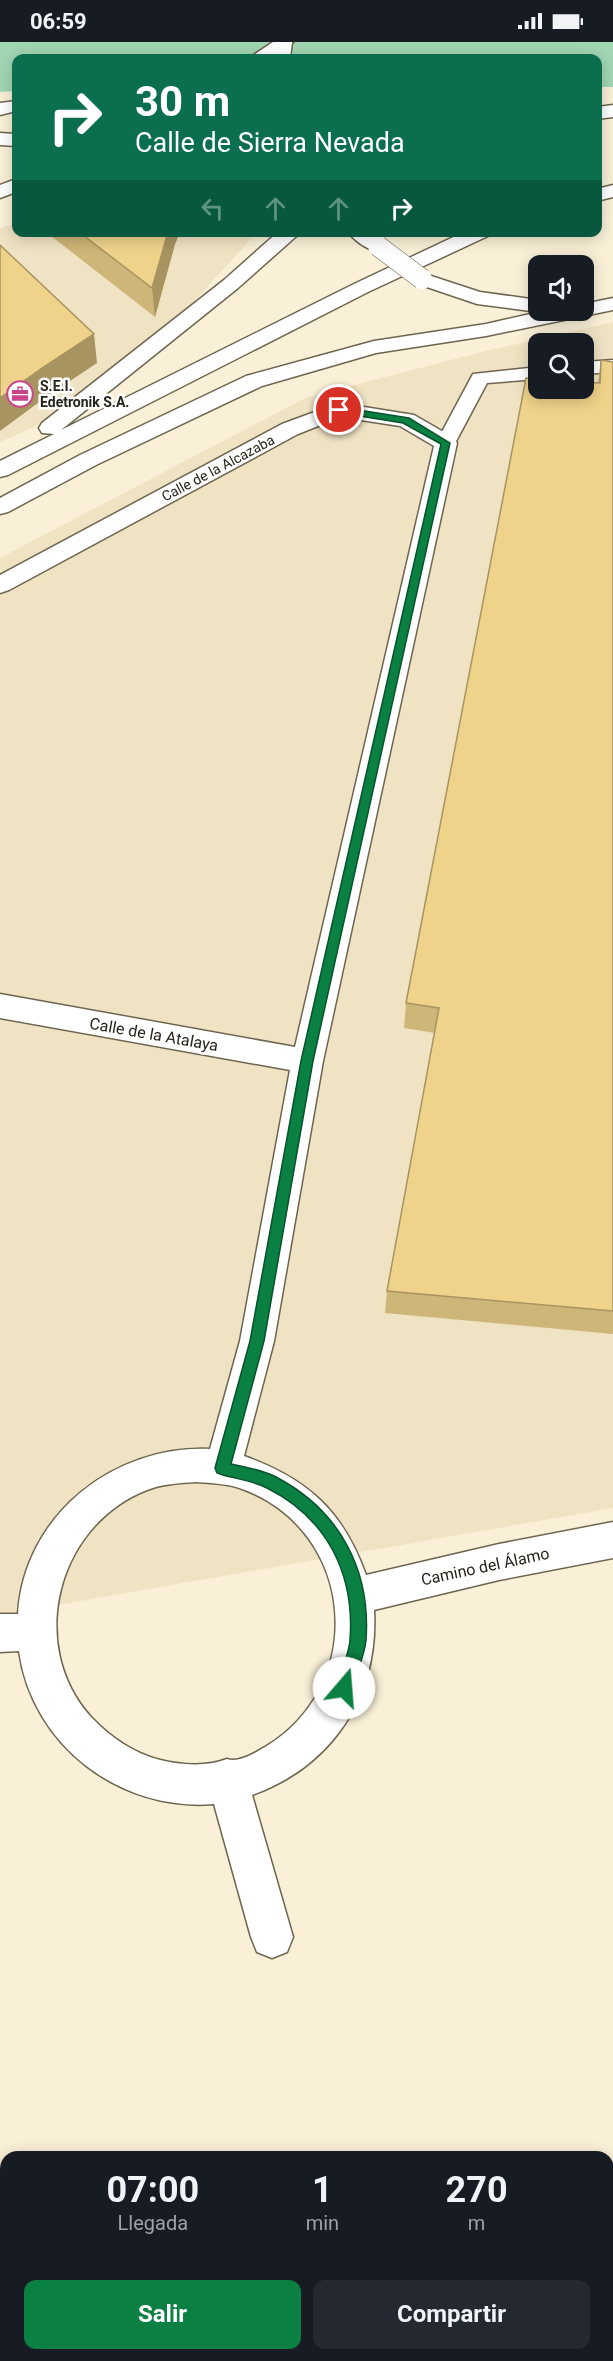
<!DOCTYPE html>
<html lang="es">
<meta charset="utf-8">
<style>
body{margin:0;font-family:Roboto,sans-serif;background:#242831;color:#f1f3f6;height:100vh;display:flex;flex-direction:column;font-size:22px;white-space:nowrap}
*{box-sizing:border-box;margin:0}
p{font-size:20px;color:#9ea1a6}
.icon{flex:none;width:33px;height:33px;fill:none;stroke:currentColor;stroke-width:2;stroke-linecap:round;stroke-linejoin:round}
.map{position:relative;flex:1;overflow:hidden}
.details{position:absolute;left:0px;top:2109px;width:614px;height:210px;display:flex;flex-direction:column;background:#171b24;border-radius:18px 18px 0 0;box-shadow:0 3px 15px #0003}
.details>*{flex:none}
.banner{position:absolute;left:12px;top:12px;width:590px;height:183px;border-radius:12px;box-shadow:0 3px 15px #0003;background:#0b6e4f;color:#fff;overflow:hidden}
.tools{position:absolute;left:528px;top:213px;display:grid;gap:12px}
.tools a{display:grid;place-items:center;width:66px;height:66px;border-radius:12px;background:#171b24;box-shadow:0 3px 15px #0003;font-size:30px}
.pin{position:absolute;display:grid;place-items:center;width:51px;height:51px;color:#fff;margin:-26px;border:3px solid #fff;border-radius:50%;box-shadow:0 2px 6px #0007}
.me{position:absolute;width:66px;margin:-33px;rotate:18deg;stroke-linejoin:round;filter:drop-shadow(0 0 4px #0008)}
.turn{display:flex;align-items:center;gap:21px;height:126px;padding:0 24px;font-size:27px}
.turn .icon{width:78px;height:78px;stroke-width:2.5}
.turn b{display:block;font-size:42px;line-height:51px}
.lanes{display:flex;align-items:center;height:57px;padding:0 24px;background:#0003;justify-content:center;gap:30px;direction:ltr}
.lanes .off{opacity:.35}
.eta{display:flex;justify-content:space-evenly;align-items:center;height:102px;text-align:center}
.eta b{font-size:36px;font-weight:700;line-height:42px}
.cta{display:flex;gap:12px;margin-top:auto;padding:12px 24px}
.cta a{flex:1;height:69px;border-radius:12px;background:#0b8043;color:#fff;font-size:24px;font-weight:700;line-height:69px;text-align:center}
.cta a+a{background:#242831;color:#f1f3f6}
.status{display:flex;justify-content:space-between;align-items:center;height:42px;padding:0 30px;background:#171b24;direction:ltr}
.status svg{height:16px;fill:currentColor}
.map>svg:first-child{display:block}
.built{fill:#f0e3c4;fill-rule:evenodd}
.green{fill:#a2d6b3}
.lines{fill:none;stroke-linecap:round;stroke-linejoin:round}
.lane-casing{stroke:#6e6550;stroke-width:3}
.street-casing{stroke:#6e6550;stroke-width:3}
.secondary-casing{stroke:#6e6550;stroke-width:3}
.primary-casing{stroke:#6e6550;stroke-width:3}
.highway-casing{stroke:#6e6550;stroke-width:3}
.lane{fill:#fff;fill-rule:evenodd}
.street{fill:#fff;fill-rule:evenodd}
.secondary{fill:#fff;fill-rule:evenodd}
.primary{fill:#fff;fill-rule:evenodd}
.highway{fill:#fff;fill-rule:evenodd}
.highway-bridge-casing{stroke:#6e6550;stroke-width:21;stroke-linecap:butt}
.highway-bridge{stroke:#fff;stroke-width:20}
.wall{fill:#ceb578}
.shaded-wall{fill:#a89461}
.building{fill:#f0d38b;stroke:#a89461;stroke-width:1.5}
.route{fill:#0b8043;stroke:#07532c;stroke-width:1.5}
.labels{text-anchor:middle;stroke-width:5;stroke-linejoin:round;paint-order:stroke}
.far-poi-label{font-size:14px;font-weight:bold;fill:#27231a;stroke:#fff;text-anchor:start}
.far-street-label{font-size:14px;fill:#27231a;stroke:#fff}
.street-label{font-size:16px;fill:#27231a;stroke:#fff}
</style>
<div class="status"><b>06:59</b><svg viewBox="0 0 49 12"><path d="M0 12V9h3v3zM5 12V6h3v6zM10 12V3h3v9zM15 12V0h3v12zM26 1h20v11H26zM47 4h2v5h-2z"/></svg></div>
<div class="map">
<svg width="613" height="2319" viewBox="0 0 613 2319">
<rect width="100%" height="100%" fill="#faf0d7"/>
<g class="built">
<path d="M16,182V190L256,191L180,275L45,380L0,400V186Z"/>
<path d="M613,280V1466L0,1573V516L307,355L490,308ZM538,302H584V346H538Z"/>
</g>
<path class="green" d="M0,0H613V45H597V16H16V49L0,50Z"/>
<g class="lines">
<g class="lane-casing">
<g id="lane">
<path d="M613,318V330L584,332V320Z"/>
<path d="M538,325V337L487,341L453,405L446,407L439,405L436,401L473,332Z"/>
</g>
</g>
<g class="street-casing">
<g id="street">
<path d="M273,0L293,1L270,16H249Z"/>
<path d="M339,361L414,373L454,396L457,401L323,1019L274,1299L244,1414C308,1437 343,1469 366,1533L499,1502L613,1480V1516L499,1538L374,1568C379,1653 333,1724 252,1753L293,1895L287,1910L272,1916L257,1910L251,1895L214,1762C120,1770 32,1703 19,1609L0,1610V1572H18C24,1473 114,1403 210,1407L240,1299L290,1028L0,976V952L295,1005L434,404L400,384L341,375L298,392L9,548L0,551V533L282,382ZM196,1440C213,1441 230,1442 245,1448C357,1492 367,1644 265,1705C255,1711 239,1721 227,1717C206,1725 181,1723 160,1718C133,1711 110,1695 91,1675C26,1603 57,1483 147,1448C162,1442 180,1441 196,1440Z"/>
</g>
</g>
<g class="secondary-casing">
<path id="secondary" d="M16,137V150L0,156V143Z"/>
</g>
<g class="primary-casing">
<g id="primary">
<path d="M16,59V69L0,73V61Z"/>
<path d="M0,91L16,92V104L0,103Z"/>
</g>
</g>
<g class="highway-casing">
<g id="highway">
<path d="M276,0H292L290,16H274Z"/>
<path d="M613,63V75L597,77V65Z"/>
<path d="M613,143V155L597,159V147Z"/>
<path d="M278,190H301L238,246L61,388L354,242L464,190H491L488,194L368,250L8,433L0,435V419L54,392L42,391L39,386L42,381L224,238Z"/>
<path d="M348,190H372L388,204L385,208C372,212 357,201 348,190Z"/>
<path d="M422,231L480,250L538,258V268H545L538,270L477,262L415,241L412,237L415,233Z"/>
<path d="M613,256V268L486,294L376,311L262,344L96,423L8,470L0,472V456L80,413L246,334L374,299L486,282L548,268H584V262Z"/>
</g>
</g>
<use href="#lane" class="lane"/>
<use href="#street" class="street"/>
<use href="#secondary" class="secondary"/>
<use href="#primary" class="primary"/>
<use href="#highway" class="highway"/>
<g class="highway-bridge-casing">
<path id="highway-bridge" d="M378,204L422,237"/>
</g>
<use href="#highway-bridge" class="highway-bridge"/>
</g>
<g class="wall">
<path d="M46,190H180L175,202L155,275Z"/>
<path d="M601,318L613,320V1292L385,1271L387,1249L435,991L404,986L406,961L598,341Z"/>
</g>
<g class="shaded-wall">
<path d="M168,190H180L175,202L155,275L152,246Z"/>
<path d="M94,292L97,321L46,355L0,389V356L42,326Z"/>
</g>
<g class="building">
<path d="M79,190H168L152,246Z"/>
<path d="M0,203L94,292L42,326L0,356Z"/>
<path d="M601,318L613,320V1269L387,1249L439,966L406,961L526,336L538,337V346H584V340L600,341Z"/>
</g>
<path class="route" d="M339,365L409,376L450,401L313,1019L264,1299L231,1422C246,1425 263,1428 276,1435C339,1468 371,1527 366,1598C365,1613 356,1631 352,1646L349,1652L344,1654L338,1652L335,1646C340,1631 349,1613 350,1598C355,1532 327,1476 267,1446C254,1439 237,1437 223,1433L217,1431L215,1426L250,1299L301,1019L441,402L403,381L335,370L334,368Z"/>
<defs>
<g id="office-ring" transform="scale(1.35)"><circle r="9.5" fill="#fff" stroke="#c9468c" stroke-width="1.5"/><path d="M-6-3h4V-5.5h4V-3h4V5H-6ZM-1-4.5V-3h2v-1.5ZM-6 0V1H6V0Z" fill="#c9468c"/></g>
</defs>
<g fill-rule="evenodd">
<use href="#office-ring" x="20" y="352"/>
</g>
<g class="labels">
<g class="far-poi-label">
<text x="40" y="349">S.E.I.<tspan x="40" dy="16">Edetronik S.A.</tspan></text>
</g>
<g class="far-street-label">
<text transform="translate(218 426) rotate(-28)" y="5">Calle de la Alcazaba</text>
</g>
<g class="street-label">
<text transform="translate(154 992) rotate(10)" y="6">Calle de la Atalaya</text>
<text transform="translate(485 1524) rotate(-12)" y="6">Camino del Álamo</text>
</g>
</g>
</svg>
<div class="tools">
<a><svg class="icon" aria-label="sound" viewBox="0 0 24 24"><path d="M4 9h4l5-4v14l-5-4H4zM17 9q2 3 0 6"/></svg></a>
<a><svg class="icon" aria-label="search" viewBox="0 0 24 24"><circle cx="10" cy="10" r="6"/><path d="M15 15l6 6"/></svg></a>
</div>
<div class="pin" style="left:339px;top:368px;background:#d93025"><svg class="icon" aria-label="arrive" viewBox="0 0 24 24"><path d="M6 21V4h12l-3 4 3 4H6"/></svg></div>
<svg class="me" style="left:344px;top:1646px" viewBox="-20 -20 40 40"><circle r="19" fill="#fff"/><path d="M0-13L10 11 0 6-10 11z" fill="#0b8043"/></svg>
<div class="banner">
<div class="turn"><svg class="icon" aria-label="right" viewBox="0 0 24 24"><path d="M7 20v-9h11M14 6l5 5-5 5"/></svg><div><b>30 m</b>Calle de Sierra Nevada</div></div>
<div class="lanes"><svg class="icon off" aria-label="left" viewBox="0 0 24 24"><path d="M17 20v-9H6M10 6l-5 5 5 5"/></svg><svg class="icon off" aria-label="ahead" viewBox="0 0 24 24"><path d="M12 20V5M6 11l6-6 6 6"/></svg><svg class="icon off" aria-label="ahead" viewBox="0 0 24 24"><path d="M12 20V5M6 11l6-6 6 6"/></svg><svg class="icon" aria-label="right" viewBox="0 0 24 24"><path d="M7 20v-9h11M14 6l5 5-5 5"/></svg></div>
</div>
<section class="details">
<div class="eta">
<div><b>07:00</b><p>Llegada</p></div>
<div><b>1</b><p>min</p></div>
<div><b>270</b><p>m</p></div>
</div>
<div class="cta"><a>Salir</a><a>Compartir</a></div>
</section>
</div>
